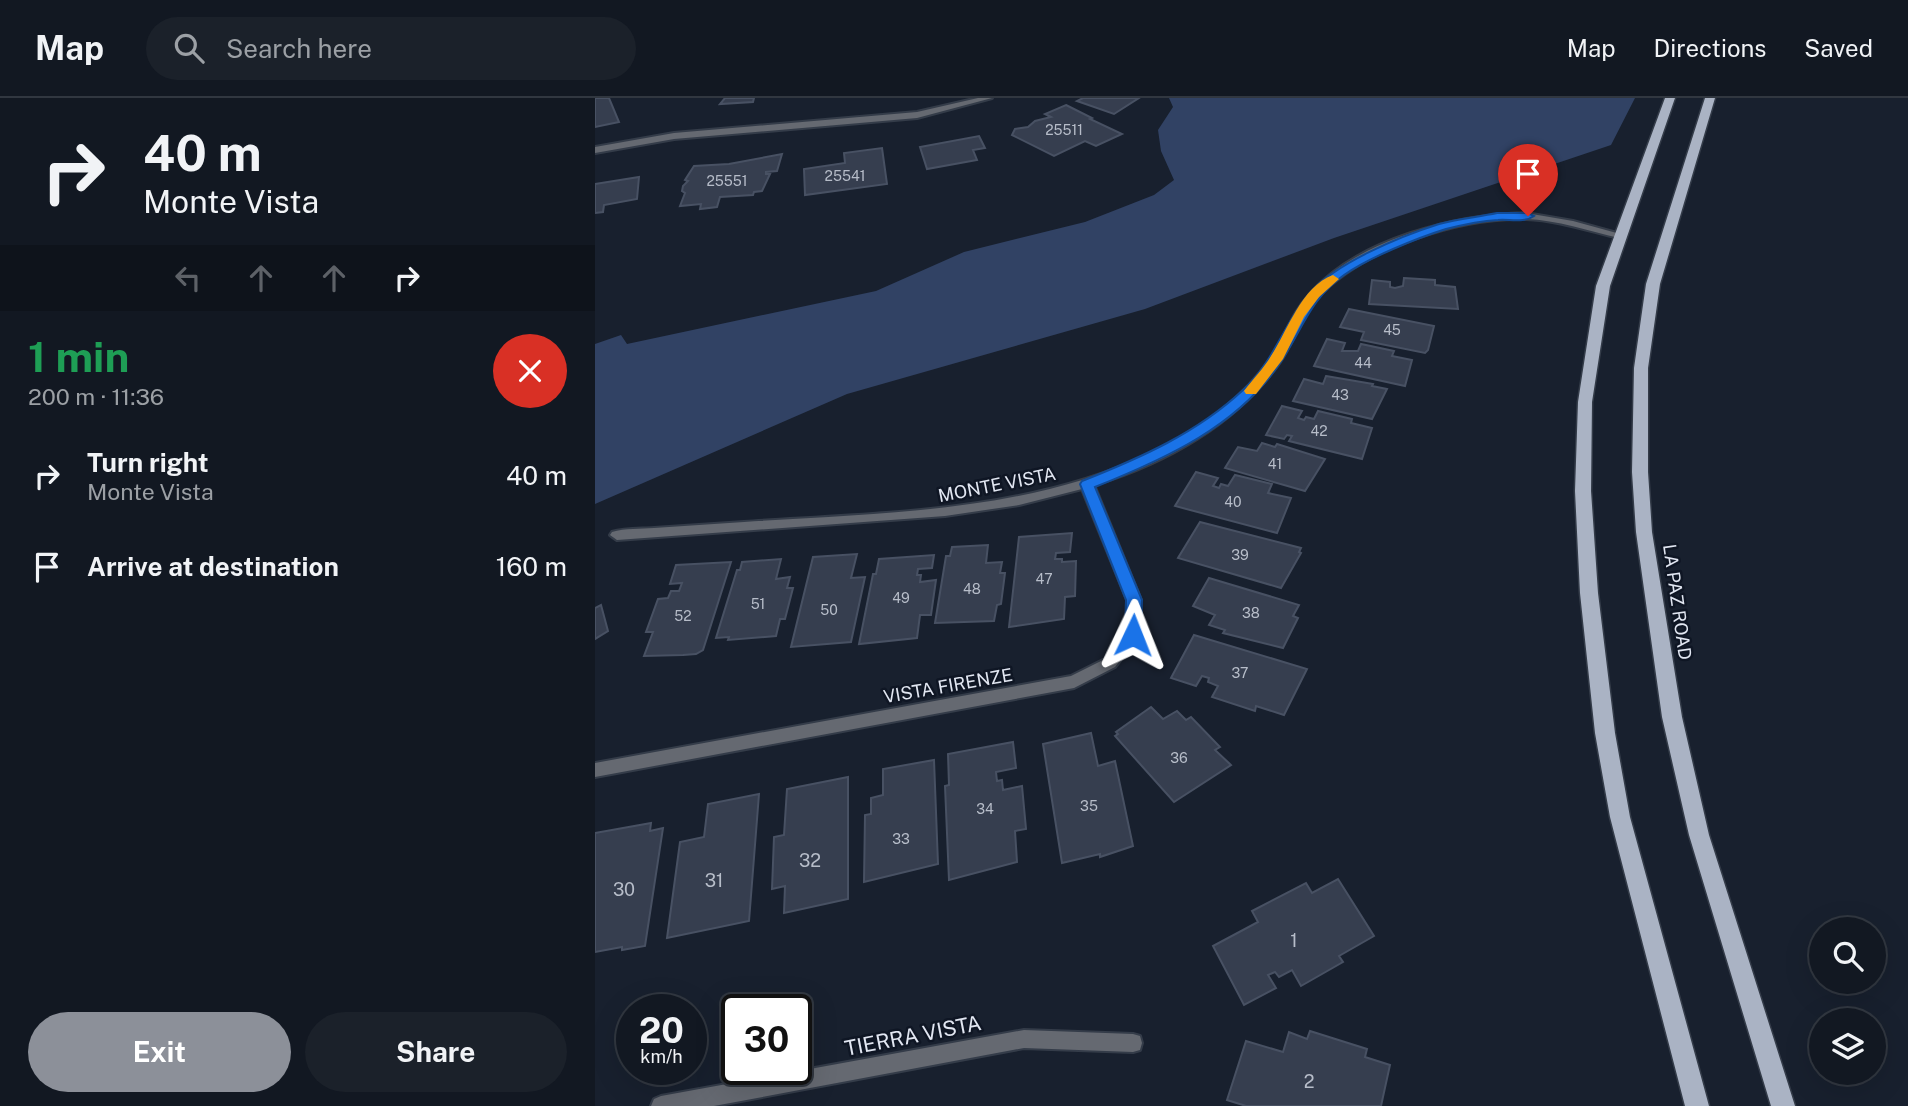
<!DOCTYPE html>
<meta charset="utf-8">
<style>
body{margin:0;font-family:"Public Sans",sans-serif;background:#1b212a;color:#f1f3f6;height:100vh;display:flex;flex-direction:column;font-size:26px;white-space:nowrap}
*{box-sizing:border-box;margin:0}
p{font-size:23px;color:#9ca0a5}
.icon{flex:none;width:38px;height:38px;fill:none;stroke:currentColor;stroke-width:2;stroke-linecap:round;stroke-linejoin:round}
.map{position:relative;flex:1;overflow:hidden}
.panel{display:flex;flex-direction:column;background:#121822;width:595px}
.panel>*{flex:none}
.hud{background:#121822;color:#f1f3f6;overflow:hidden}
.controls{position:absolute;left:1214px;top:819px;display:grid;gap:14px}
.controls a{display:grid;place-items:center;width:77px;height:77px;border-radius:50%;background:#121822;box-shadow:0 7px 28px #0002,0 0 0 2px #313740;font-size:35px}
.speed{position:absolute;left:21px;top:896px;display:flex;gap:14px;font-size:35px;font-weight:700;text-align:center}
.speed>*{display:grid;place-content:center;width:91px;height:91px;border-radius:50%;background:#121822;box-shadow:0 7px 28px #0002,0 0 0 2px #313740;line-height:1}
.speed small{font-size:18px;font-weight:400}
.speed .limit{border:4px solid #111;border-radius:10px;background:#fff;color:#111}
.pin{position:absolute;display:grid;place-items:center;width:60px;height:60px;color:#fff;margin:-72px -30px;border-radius:50% 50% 50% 0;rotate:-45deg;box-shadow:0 0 7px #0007}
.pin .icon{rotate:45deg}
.me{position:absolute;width:77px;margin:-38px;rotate:2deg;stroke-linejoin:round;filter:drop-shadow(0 0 5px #0008)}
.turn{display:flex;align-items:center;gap:24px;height:147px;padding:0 28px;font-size:32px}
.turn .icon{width:91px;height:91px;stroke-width:2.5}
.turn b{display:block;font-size:49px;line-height:60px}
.lanes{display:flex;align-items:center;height:66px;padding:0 28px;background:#0003;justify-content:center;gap:35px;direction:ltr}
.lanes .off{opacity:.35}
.round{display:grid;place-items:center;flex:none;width:74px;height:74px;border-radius:37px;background:#1b212a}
.head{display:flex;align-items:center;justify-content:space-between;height:119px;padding:0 28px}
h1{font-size:42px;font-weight:700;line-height:52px;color:#1e9e55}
.button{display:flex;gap:14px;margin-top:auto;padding:14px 28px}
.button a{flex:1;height:80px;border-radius:42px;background:#8c9099;color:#fff;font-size:28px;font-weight:700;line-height:80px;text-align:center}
.button a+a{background:#1b212a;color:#f1f3f6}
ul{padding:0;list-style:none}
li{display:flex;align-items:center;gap:21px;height:91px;padding:0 28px}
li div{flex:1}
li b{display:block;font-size:26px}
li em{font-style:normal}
header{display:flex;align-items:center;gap:42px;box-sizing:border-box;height:98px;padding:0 35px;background:#121822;border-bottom:2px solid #313740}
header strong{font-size:33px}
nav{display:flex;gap:38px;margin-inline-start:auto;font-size:24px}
.search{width:490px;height:63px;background:#1b212a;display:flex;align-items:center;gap:18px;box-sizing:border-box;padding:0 24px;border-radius:38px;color:#9ca0a5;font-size:26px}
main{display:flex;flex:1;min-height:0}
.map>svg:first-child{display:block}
.green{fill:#314264}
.building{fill:#363e4f;stroke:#485163;stroke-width:2}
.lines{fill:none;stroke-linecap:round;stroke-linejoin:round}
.street-casing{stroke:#343c49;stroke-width:4}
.primary-casing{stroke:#343c49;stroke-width:3}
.street{fill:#656971;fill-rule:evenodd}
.primary{fill:#aab3c4;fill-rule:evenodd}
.route{fill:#1a73e8;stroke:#114b97;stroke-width:2}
.slow{fill:#f59e0b}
.labels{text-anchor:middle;stroke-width:5;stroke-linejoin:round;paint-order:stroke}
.number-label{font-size:14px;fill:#b7bdc9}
.street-label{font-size:18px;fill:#e2e7f2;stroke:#0f1624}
.near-number-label{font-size:18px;fill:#b7bdc9}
.near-street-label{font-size:21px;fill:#e2e7f2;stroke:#0f1624}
</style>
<header>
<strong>Map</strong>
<div class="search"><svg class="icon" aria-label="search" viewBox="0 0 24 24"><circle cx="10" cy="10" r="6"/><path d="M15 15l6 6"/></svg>Search here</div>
<nav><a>Map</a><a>Directions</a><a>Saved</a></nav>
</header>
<main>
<section class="panel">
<div class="hud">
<div class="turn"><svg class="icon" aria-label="right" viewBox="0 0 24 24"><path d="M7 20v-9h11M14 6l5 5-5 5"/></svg><div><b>40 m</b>Monte Vista</div></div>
<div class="lanes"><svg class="icon off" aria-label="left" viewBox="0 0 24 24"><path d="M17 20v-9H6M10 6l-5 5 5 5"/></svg><svg class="icon off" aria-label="ahead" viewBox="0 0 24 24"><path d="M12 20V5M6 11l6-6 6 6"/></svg><svg class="icon off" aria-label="ahead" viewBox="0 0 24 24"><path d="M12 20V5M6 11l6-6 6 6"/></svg><svg class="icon" aria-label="right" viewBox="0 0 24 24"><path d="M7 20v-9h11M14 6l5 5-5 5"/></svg></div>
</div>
<div class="head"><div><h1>1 min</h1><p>200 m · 11:36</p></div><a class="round" style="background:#d93025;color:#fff"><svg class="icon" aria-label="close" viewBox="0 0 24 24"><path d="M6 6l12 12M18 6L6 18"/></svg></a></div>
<ul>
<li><svg class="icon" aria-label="right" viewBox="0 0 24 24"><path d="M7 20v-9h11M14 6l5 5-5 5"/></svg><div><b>Turn right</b><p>Monte Vista</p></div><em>40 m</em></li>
<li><svg class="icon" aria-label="arrive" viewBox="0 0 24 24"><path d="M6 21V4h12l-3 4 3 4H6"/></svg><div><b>Arrive at destination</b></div><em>160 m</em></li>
</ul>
<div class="button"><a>Exit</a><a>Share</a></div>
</section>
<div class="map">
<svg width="1313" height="1008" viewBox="0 0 1313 1008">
<rect width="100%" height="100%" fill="#18202e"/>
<path class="green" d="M574,0H1040L1016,47L739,140L550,211L252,296L0,406V246L26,237L32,246L281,193L369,154L490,124L559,97L579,82L566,53L563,32L578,9Z"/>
<g class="building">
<path d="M0,0H14L24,24L0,29Z"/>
<path d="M130,0H159L158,4L125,6Z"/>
<path d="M488,0H544L519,16L482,3Z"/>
<path d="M471,7L497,20L495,21L527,36L501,48L490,43L459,58L417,37L420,31L433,29L440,23L456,19L450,16Z"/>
<path d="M384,38L390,50L378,52L382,62L332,71L325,49Z"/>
<path d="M287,50L292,86L210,97L209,71L250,65L249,55Z"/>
<path d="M187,56L182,73L171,74V76H175L167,93L159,94L158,97L125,99L122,109L105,111L106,106L85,108L90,95L87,93L88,88L93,83L90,82L99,68L134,66Z"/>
<path d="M44,79L42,101L9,107L8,114L0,115V86Z"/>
<path d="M809,180L840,182V187L860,189L863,211L774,206L777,182L795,184V189L800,190L808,188Z"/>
<path d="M754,211L839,228L833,252L830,255L766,242L769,234L745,229Z"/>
<path d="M732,241L750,245L747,253H763L766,246L799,253L797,258L817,262L810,288L719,268Z"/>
<path d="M731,278L778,286L777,288L792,291L777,321L698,303L709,281L728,286Z"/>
<path d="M687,308L707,313L703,320L709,322L711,319L719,321L723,313L757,321L756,325L777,330L767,361L694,343L697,338L692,337L689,341L671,337Z"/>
<path d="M667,345L680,349L682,346L730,361L710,393L630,370L643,349L662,353Z"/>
<path d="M601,374L623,380L618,388L624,390L626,386L633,388L640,377L677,386L673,395L696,400L682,435L580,408Z"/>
<path d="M605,424L706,450L704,454L706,455L686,490L583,460Z"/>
<path d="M477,435L475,454L461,455L460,461H467V464L481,463L480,498L470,499L469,521L414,529L424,439Z"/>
<path d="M393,447L391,465L407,464L405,475H410L406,506L402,507L399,523L340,525L351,458H355L357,449Z"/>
<path d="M262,456L256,480L270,479L256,544L196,549L218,459Z"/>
<path d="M339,457L337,470L323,471L322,477H326L325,484L341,482L336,517H325L322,540L264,546L278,476H281L284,461Z"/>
<path d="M186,461L181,481L195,479L192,490H198L190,521H185L181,538L133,542L134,539L121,540L142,472H145L147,464Z"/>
<path d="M136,464L108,552L101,556L88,557L49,558L58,534H51L63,501L73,500L76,493H84L87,485L75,486L81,467Z"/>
<path d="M614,480L704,507L698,518L703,520L688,550L628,535L630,532L614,527L620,517L598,508Z"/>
<path d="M6,507L13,533L0,541V510Z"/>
<path d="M599,537L712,571L689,617L661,608L660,613L617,599L623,588L613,584L614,580L607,578L601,588L576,580Z"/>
<path d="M556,609L568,621L582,613L591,622L596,619L625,649L620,652L636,667L579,704L520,638L523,636L521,634Z"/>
<path d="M496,635L503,668L520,663L538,748L505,759V756L467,765L448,646Z"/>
<path d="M418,644L421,670L401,674L402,683L407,682L408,692L427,688L431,731L420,733L422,764L354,782L350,688L354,687L353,656Z"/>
<path d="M339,662L343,766L269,784L270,717L276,716V700L288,697V671Z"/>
<path d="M253,679V801L189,815L190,788L177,791L179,739L189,737L192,691Z"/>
<path d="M164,696L154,823L72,840L85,744L109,739L113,706Z"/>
<path d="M56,725L55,733L68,730L50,848L27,852V849L0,854V735Z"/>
<path d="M743,781L779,838L744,858L748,864L706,888L697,872L684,879L680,874L673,877L681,890L649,907L618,848L663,824L657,813L711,785L717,795Z"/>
<path d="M715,933L772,951L770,959L795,967L786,1008H651L632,1002L651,943L688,954L694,934L712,941Z"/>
</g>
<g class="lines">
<g class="street-casing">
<g id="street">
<path d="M383,0H397L322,20L79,41L0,55V49L79,35L322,14Z"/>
<path d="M931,115L978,123L1029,137L1024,140C994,133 962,122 931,121C864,119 769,150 722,200C706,218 699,243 685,264C641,326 571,365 499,387L546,502L545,537L520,569L479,590L0,679V665L476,578L510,561L531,535L532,502L487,391L424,407L350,418L22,442L15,437L17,434C30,430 46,431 59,430C89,428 119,426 149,424C284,415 428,415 553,357C600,335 646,304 676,260C690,240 697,215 714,197C762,141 860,117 931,115Z"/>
<path d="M429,932L538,936L545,938L547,945L545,952L538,954L429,950L119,1008H56L59,1001L66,998Z"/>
</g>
</g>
<g class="primary-casing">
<g id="primary">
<path d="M1070,0H1080L1015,188L997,304L996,393L1003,495L1020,635L1035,719L1114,1008H1090L1015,719L1000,635L985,495L980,393L983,304L1001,188Z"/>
<path d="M1110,0H1120L1065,186L1053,270V374L1057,434L1087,619L1114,737L1200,1008H1176L1094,737L1067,619L1041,434L1037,374L1039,270L1051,186Z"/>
</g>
</g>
<use href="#street" class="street"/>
<use href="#primary" class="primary"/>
</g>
<path class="route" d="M902,115H933L939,118C930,125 914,121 903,122C886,123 867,127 851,131C822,140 773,160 749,177C715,201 708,230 687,262C644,328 570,361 500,389L547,502L546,537L544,542H532L530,537L531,502L485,386L487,383C545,360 602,335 648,292C678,265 689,226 714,196C740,165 806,138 844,126C863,121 883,119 902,115Z"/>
<path class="slow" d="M738,177L744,181L724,199L709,219L688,261L661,296H651L649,293C658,281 669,270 676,258C693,232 706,189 738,177Z"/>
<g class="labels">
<g class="number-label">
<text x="469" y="37">25511</text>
<text x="250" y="83">25541</text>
<text x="132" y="88">25551</text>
<text x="797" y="237">45</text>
<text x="768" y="270">44</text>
<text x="745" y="302">43</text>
<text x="724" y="338">42</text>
<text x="680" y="371">41</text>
<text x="638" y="409">40</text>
<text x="645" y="462">39</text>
<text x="449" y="486">47</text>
<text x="377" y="496">48</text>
<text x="306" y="505">49</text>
<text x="163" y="511">51</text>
<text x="234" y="517">50</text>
<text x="656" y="520">38</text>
<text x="88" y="523">52</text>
<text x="645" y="580">37</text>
<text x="584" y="665">36</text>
<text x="494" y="713">35</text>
<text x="390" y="716">34</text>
<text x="306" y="746">33</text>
</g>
<g class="street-label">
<text transform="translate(402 387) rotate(-11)" y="6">MONTE VISTA</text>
<text transform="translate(1082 504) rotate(82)" y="6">LA PAZ ROAD</text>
<text transform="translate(353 588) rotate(-10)" y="6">VISTA FIRENZE</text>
</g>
<g class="near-number-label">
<text x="215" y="769">32</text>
<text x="119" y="789">31</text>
<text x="29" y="798">30</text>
<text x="699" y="849">1</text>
<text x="714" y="990">2</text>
</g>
<g class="near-street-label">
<text transform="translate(318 938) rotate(-11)" y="7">TIERRA VISTA</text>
</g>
</g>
</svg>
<div class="controls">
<a><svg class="icon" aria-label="search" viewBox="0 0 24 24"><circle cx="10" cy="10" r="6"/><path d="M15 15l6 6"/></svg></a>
<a><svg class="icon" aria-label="layers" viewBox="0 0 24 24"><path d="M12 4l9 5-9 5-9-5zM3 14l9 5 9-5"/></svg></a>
</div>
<div class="speed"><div>20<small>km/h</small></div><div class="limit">30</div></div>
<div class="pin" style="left:933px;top:118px;background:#d93025"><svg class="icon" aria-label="arrive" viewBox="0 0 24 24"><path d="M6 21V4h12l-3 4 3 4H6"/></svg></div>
<svg class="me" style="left:538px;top:537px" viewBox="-20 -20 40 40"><path d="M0-17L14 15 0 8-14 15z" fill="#1a73e8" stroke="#fff" stroke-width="4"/></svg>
</div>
</main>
